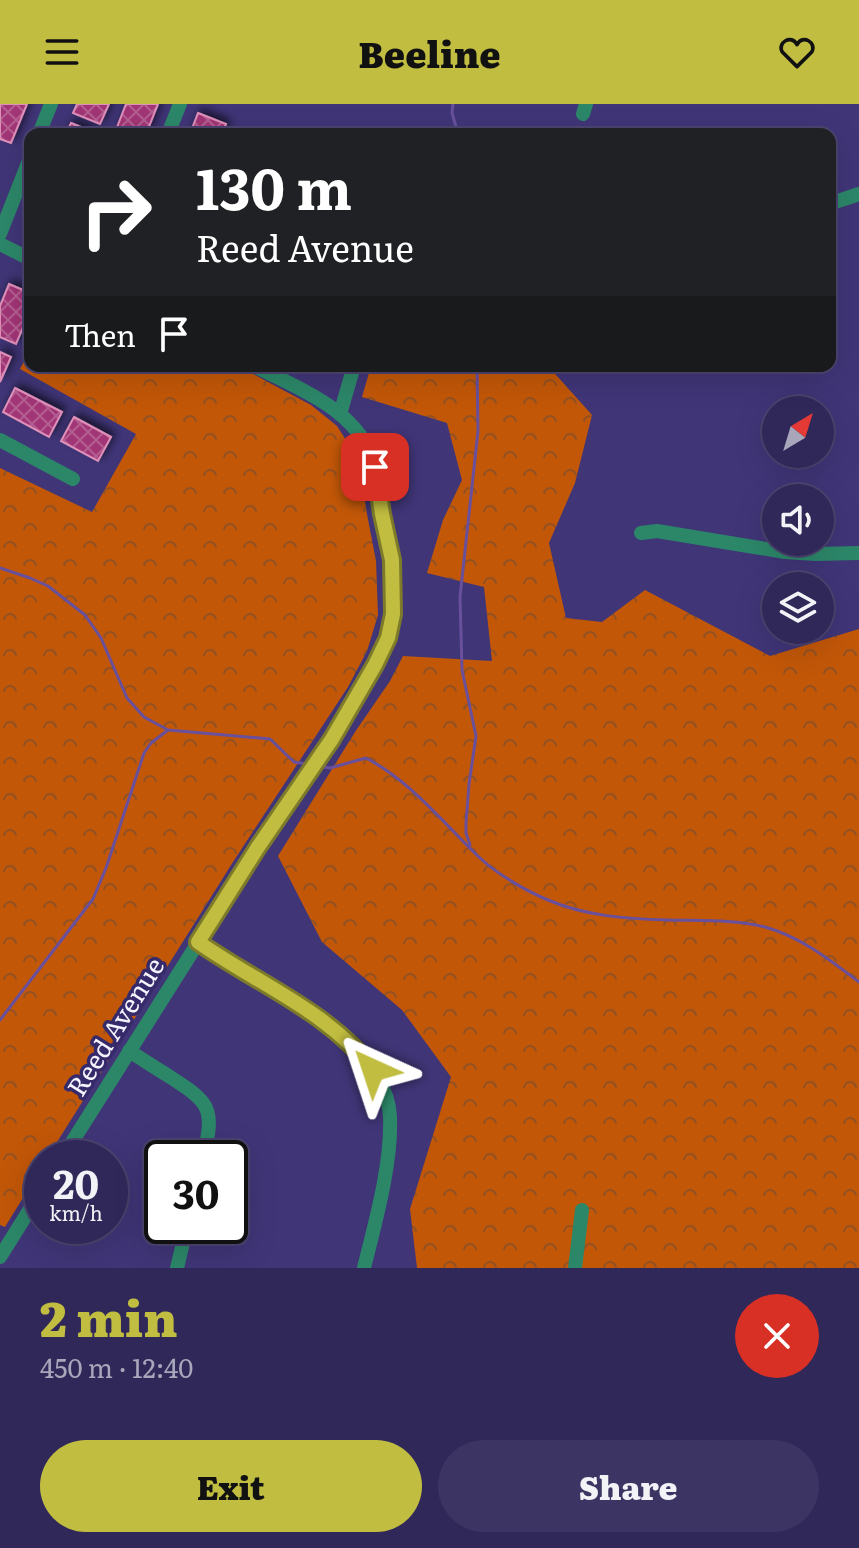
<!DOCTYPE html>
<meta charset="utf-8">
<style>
body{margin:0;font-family:Literata,serif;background:#3c3462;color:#f1f3f6;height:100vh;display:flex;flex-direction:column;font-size:30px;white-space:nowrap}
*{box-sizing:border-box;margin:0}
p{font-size:26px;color:#a8a6ba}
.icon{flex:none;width:44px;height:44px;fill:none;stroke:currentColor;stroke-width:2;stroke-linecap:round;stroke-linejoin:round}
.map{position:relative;height:1164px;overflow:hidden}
.panel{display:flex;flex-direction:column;background:#302859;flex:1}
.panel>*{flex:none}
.guide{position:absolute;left:24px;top:24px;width:812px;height:244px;border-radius:16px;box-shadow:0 8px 32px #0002,0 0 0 2px #4b446f;background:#202124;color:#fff;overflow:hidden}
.needle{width:52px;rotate:38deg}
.buttons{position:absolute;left:762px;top:292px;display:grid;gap:16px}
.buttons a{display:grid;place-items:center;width:72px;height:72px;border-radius:50%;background:#302859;box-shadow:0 8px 32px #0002,0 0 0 2px #4b446f;font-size:40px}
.speed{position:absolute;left:24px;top:1036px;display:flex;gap:16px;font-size:40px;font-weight:700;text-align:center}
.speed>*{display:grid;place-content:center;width:104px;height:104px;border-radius:50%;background:#302859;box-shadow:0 8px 32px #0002,0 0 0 2px #4b446f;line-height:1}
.speed small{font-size:20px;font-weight:400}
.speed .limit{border:4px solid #111;border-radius:12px;background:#fff;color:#111}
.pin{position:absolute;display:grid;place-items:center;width:68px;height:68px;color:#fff;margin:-34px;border-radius:16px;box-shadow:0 4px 12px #0006}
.me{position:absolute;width:88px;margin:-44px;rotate:318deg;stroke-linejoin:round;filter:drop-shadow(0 0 6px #0008)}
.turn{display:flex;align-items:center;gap:28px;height:168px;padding:0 40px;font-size:36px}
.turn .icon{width:104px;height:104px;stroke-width:2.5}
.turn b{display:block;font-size:56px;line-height:68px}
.then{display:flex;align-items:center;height:76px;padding:0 40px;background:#0003;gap:16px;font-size:30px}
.round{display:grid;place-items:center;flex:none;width:84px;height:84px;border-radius:42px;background:#3c3462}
.summary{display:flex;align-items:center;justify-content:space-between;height:136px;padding:0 40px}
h1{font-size:48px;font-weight:800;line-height:60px;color:#c1bd40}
.primary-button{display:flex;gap:16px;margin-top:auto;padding:16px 40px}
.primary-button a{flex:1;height:92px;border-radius:48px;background:#c1bd40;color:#111;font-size:32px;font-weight:800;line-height:92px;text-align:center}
.primary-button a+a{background:#3c3462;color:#f1f3f6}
header{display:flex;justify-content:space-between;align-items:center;height:104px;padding:0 40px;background:#c1bd40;color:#111;font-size:36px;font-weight:800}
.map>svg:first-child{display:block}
.forest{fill:url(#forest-crowns)}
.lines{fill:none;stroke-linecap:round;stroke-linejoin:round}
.stream{stroke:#69509c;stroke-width:3}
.building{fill:url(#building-cross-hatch);stroke:#df90b9;stroke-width:2;filter:url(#shadow)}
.minor{stroke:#2c8769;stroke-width:14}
.route-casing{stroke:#7d7b2a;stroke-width:20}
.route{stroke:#c1bd40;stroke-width:14}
.labels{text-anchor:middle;stroke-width:7;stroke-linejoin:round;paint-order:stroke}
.street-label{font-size:26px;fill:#f4f4fc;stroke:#362a6b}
</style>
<header><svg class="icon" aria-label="menu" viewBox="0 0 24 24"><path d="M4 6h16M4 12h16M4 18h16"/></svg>Beeline<svg class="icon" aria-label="heart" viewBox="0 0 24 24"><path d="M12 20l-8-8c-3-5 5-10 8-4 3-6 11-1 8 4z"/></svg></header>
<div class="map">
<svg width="859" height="1164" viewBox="0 0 859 1164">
<defs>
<pattern id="forest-crowns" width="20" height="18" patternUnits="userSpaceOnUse" patternTransform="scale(2)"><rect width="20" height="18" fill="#c25708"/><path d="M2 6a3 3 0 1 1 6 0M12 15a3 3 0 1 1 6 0" fill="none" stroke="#925123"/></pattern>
<pattern id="building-cross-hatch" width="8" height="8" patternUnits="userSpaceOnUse" patternTransform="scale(2)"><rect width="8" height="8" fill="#a13676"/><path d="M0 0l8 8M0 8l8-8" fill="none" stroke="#b35e91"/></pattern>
<filter id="shadow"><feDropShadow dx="4" dy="-4" stdDeviation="4" flood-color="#0009"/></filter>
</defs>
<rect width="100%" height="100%" fill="#403577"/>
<g class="forest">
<path d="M30,245V262H106L119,268L123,262H238L311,301L337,322L355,350L360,363L367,410L376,457L378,511L367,547L348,583L233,758L47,1054H42V1063L5,1123L0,1121V364L92,408L136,330L20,265Z"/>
<path d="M371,262H439L448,265L449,262H548L592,311L575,379L549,439L566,514L602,518L645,486L770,552L859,525V1164H417L410,1105L451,973L402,906L322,838L278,752L355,628L390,577L403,552L492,557L484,483L427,469L443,416L462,376L447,319L362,293Z"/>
</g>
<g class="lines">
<g class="stream">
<path d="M453,0L452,9L458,30"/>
<path d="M0,464L30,474L48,482L85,511L101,534L127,594L144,613L168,626L270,635L294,658L307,660"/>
<path d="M318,662L330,664L366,654C412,678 443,719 480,754C497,770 526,787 548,796C586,812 626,815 667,816C699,817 733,815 765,823C801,833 830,856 859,878"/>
<path d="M470,741L466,729V719L469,680L476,632L462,566L460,493L478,327L477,262"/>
<path d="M0,916L93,795L106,764L144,649L151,639L168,626"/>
</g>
</g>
<g class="building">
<path d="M0,0H27L11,39L0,35Z"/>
<path d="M77,0H109L100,20L73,9Z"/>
<path d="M126,0H158L146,30H125L116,26Z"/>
<path d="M198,9L226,20L222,30H190Z"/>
<path d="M71,19L98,30H66Z"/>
<path d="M9,180L30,189V207L16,240L0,233V202Z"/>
<path d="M0,248L11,253L0,278Z"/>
<path d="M15,284L62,308L49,333L3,308Z"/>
<path d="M74,313L111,333L98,357L61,337Z"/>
</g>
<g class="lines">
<g class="minor">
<path d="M583,10L586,0"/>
<path d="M39,30L51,0"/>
<path d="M168,30L180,0"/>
<path d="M830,102L835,98L859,90"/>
<path d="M0,130L30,54"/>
<path d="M0,140L30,155"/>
<path d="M340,310L354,262"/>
<path d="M0,336L73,375"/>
<path d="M641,429L657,427L785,448L816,450L859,449"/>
<path d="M198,838C255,879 387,934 390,1013C392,1060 375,1119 364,1164"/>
<path d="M129,947C142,955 154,963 167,971C209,998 216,1002 203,1054"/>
<path d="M62,1054C126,951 191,849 256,747C289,694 327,644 359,590C372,566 390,541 393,513C397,478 389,445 382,411C379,391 379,371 372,352C352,304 297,283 254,262"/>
<path d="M0,1153L42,1086"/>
<path d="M177,1164L187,1122"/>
<path d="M575,1164L582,1106"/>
</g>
</g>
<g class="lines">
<g class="route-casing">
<path id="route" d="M373,966C330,908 256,879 198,838L258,743L332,635L375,561L388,534L393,510L392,456L382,410L375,363"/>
</g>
<use href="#route" class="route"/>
</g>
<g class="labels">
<g class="street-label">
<text transform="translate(116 923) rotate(-58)" y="9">Reed Avenue</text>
</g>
</g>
</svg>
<div class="buttons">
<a><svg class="needle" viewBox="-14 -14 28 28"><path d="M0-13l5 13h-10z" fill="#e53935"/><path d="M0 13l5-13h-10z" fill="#a8a6ba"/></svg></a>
<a><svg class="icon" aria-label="sound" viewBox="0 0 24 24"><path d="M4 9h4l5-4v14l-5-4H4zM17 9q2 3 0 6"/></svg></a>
<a><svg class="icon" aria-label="layers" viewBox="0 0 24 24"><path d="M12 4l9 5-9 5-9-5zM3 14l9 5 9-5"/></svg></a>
</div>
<div class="speed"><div>20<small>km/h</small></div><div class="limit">30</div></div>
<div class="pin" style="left:375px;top:363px;background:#d93025"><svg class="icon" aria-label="arrive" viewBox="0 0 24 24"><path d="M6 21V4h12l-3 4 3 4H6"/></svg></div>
<svg class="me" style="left:373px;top:966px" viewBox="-20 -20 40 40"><path d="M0-17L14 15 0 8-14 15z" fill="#c1bd40" stroke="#fff" stroke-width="4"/></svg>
<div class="guide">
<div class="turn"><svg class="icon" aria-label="right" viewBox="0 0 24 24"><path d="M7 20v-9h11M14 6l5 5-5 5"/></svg><div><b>130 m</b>Reed Avenue</div></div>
<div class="then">Then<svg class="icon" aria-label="arrive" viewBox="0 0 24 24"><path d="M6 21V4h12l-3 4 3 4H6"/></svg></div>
</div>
</div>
<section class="panel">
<div class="summary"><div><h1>2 min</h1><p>450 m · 12:40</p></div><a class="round" style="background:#d93025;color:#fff"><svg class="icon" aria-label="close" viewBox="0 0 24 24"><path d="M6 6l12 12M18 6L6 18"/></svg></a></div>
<div class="primary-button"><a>Exit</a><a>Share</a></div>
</section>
